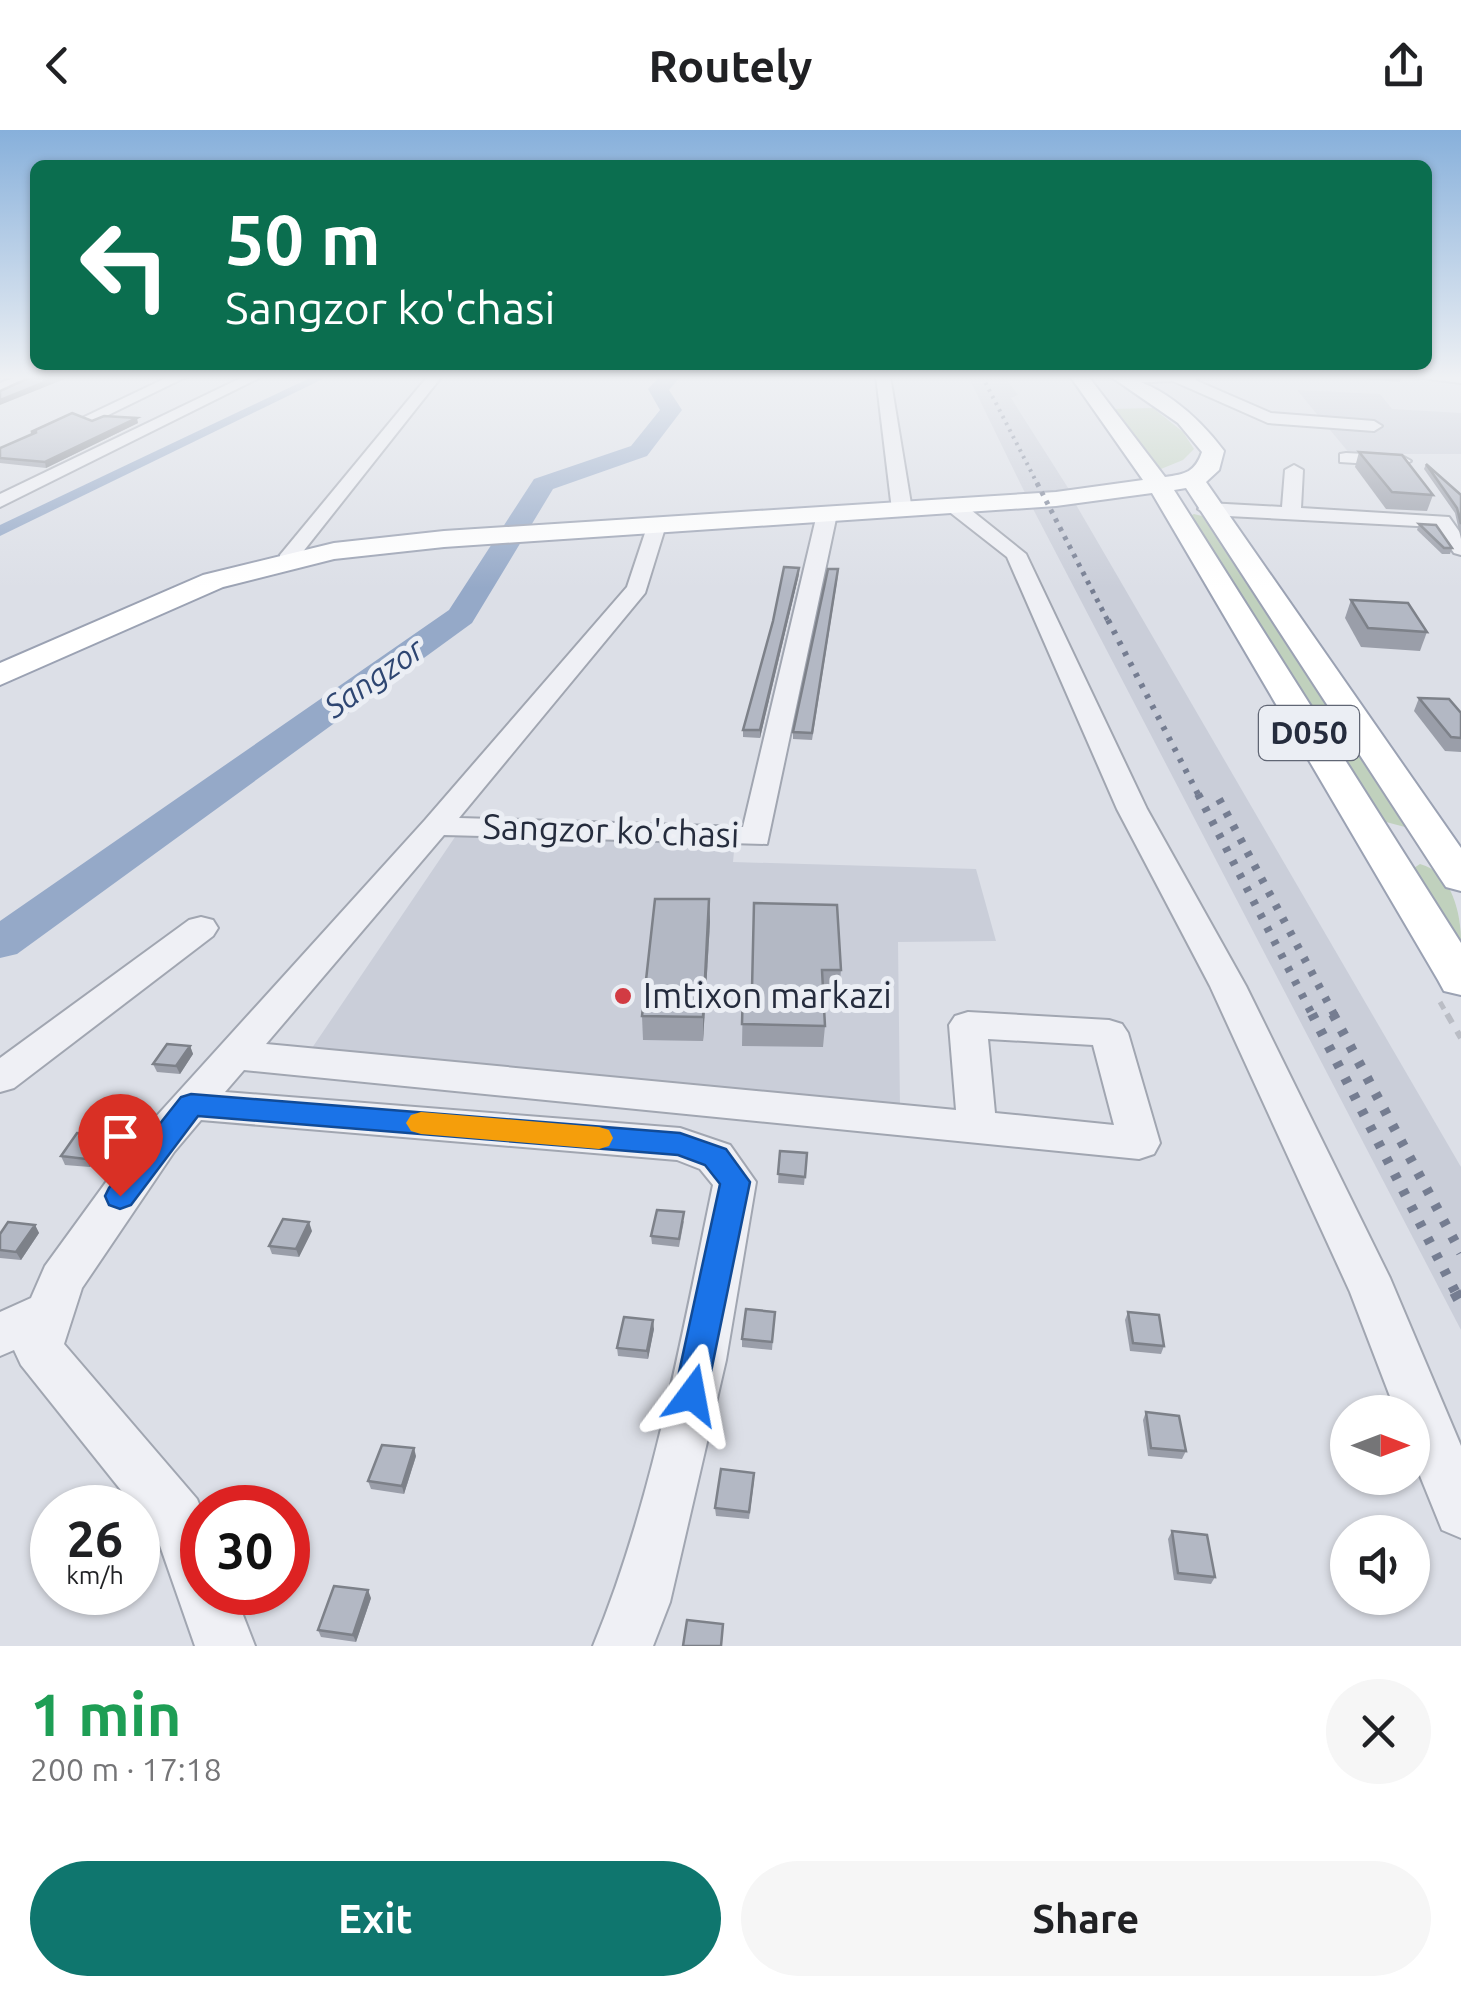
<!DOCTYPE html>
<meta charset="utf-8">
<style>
body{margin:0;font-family:Ubuntu,sans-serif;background:#f6f6f6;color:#202124;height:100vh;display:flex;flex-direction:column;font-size:38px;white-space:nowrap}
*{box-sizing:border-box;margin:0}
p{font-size:32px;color:#757577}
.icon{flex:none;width:55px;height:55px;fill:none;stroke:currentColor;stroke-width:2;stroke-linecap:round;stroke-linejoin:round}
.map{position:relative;height:1516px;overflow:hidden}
.drawer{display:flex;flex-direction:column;background:#fff;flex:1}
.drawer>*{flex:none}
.hud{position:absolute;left:30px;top:30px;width:1402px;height:210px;border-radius:15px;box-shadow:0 2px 8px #0004;background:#0b6e4f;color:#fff;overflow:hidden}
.needle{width:65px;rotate:90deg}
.tools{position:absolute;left:1330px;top:1265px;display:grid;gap:20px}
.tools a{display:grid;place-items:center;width:100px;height:100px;border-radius:50%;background:#fff;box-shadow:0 2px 8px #0004;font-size:50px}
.speed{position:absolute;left:30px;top:1355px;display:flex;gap:20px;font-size:50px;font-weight:700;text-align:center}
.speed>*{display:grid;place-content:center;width:130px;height:130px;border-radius:50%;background:#fff;box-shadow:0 2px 8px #0004;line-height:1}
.speed small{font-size:25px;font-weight:400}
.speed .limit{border:15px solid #d22;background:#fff;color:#111}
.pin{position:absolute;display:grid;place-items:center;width:85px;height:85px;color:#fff;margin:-102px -42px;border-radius:50% 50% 50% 0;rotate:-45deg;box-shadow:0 0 10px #0007}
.pin .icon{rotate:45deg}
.me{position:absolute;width:110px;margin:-55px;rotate:13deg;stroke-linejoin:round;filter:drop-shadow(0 0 8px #0008)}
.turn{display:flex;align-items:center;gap:35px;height:210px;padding:0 30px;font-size:45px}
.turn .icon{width:130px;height:130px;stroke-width:2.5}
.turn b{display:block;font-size:70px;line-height:85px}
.round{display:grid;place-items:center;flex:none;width:105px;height:105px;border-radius:52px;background:#f6f6f6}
.overview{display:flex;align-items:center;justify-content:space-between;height:170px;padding:0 30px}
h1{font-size:60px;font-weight:700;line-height:75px;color:#1e9e55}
.cta{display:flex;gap:20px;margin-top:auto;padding:20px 30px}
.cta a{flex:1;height:115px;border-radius:60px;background:#0f766e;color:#fff;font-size:40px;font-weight:700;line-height:115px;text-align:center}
.cta a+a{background:#f6f6f6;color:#202124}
header{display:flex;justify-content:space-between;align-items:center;height:130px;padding:0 30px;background:#fff;font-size:45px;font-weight:700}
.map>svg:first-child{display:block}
.built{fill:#caced9}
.green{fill:#c0d1bd}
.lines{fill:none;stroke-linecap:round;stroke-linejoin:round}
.canal{fill:#95a9c8;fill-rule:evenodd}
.river{fill:#95a9c8;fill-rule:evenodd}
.minor-casing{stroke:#a1a6b1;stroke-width:4}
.major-casing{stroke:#9ba2b3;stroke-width:4}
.path-far1{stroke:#babdc5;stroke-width:5;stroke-dasharray:8 8;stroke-linecap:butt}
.path{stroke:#babdc5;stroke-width:6;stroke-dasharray:10 10;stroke-linecap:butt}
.minor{fill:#eff0f5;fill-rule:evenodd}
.major{fill:#fff;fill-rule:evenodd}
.rail-far5{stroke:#757d91;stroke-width:4;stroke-dasharray:2.5 5;stroke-linecap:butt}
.rail-far4{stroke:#757d91;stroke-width:5;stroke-dasharray:4 6;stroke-linecap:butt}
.rail-far3{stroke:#757d91;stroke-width:6;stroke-dasharray:4 8;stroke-linecap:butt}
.rail-far2{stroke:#757d91;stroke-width:8;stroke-dasharray:5 10;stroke-linecap:butt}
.rail-far1{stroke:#757d91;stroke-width:10;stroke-dasharray:6 12;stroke-linecap:butt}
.rail{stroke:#757d91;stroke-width:12;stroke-dasharray:8 16;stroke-linecap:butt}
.wall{fill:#9a9ea9}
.shaded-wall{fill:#7d8189}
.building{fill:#b3b8c4;stroke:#7d8189;stroke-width:2.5}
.route{fill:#1a73e8;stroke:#114b97;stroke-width:2.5}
.slow{fill:#f59e0b}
.poi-dot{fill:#d23b43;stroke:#ebeef4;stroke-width:4}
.labels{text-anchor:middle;stroke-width:10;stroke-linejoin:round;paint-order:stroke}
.far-water-label{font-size:32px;font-style:italic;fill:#2e4672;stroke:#ebeef4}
.shield{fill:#ebeef4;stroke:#606674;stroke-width:2.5}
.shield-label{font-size:32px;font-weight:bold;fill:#252c3d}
.street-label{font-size:35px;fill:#252c3d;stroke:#ebeef4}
.poi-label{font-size:35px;fill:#252c3d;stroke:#ebeef4;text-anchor:start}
</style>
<header><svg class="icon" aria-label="back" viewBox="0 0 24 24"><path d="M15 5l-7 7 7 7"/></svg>Routely<svg class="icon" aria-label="share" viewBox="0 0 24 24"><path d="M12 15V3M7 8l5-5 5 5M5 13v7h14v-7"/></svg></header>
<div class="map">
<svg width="1461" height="1516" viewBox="0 0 1461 1516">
<rect width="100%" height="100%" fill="#dcdfe7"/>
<g class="built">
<path d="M968,246H1004L1018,265L1011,268L1070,361L1025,363Z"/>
<path d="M1297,260L1380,264L1392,279L1461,283V324H1350Z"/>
<path d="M1075,373L1461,1037V1200L1031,375Z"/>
<path d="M457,704L735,711L733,732L976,739L996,811L898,812L900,978L310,921Z"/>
</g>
<g class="green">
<path d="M1153,278L1183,302L1194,319L1183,330L1156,341L1110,279Z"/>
<path d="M1194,384L1202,386L1405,697L1386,692L1190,386Z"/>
<path d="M1420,734C1452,742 1461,784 1461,812L1414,738Z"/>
</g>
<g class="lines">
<path class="canal" d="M314,246H329L0,406V395Z"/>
<path class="river" d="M660,246H681L669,260L682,280L647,326L553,359L472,493L17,824L0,828V791L449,480L534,349L631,316L660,280L648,259Z"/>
<g class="minor-casing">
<g id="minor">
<path d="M19,246H38L0,262V253Z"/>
<path d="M170,246H188L94,292L80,289Z"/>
<path d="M245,246H263L0,377V364Z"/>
<path d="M428,246H442L294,433H280V425Z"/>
<path d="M876,246H890L912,380L902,386L892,380Z"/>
<path d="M1118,246H1201L1195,250L1271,283L1374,291L1382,296L1374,301L1268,293L1173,251L1123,253L1116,249Z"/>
<path d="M1406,246H1461V253Z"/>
<path d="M1346,323L1402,326L1411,331L1402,336L1340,332V324Z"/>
<path d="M1294,335L1303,340L1301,378L1449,387L1461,404V425L1454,423L1436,397L1208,385L1198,379L1208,373L1282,377L1285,340Z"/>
<path d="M947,372H961L1026,424L1147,679L1246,856L1390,1148L1461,1316V1408L1442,1400L1412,1326V1282H1396L1350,1162L1210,856L1117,679L1007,427L947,380Z"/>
<path d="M827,378L837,384L767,714L444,705L266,914L956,980L949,895L955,886L968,882L1109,890L1122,894L1128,903L1160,1013L1154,1024L1139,1029L244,940L225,962L680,998L730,1015L756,1052L726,1230L670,1472L653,1516H593C652,1374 682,1205 713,1055L700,1039L677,1030L201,990L174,1022L82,1158L64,1214L197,1369L202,1381V1462H234L255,1516H195L156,1404L21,1235L14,1220L0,1226V1182L31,1168L45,1136L144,1000L425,690L627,457L649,391L666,395L645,463L459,688L743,697L817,384ZM988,909L1093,915L1114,995L995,983Z"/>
<path d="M201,787L213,790L218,798L213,806L14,958L0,962V928L189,790Z"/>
</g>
</g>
<g class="major-casing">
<path id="major" d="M1070,246H1088L1165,347C1186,344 1195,342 1202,322L1178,293L1110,246C1154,246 1199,287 1224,321L1219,340L1206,352L1461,718V761L1446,757L1440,748L1186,358L1174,360L1461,813V865L1444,861L1438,850L1152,363L1056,376L444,417L334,429L223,457L0,555V533L203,445L334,413L444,401L1056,362L1143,350Z"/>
</g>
<path class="path-far1" d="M1440,872L1448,886"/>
<path class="path" d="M1447,884L1461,908"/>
<use href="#minor" class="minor"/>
<use href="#major" class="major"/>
<path class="rail-far5" d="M982,246L1038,355"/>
<path class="rail-far4" d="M1037,353L1109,493"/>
<path class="rail-far3" d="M1108,490L1199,666"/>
<g class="rail-far2">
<path d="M1198,664L1313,886"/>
<path d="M1219,669L1335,886"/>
</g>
<g class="rail-far1">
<path d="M1312,884L1457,1165"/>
<path d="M1333,884L1461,1123"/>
</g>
<path class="rail" d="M1455,1162L1461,1173"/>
</g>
<g class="wall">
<path d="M1348,246H1402L1400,252L1349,248Z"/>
<path d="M92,291L138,293L46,338L0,333V318L32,304L31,302Z"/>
<path d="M1359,322L1433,365L1427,381L1386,379L1355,337Z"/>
<path d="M1426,334L1461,365V409L1455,383L1424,339Z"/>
<path d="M1419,394L1452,418L1450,424H1442L1417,400Z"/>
<path d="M799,444L760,608L743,607V600Z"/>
<path d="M838,445L812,610L793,609V602Z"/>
<path d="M1351,470L1427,502L1420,521L1361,517L1345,488Z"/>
<path d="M1419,568L1461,583V622L1445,621L1414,581Z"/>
<path d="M709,769L710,792L703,911L643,910L642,886Z"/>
<path d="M754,773L841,840L839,861H823L825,896L823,917L742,916L743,858L752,859Z"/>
<path d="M190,916L193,924L180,944L157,942L153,934Z"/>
<path d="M102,1006L105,1014L90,1037L65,1035L61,1026Z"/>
<path d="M780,1021L807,1023L804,1055L778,1053Z"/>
<path d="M684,1091L679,1117L652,1114L651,1106Z"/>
<path d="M35,1095L39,1103L21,1130L0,1128V1104Z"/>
<path d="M312,1101L299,1127L272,1124L269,1116Z"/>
<path d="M775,1182L772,1220L742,1217V1209Z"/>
<path d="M1128,1182L1164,1216L1161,1224L1130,1221L1125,1190Z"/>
<path d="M654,1199L648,1229L618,1226L617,1218Z"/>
<path d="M1146,1282L1186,1321L1182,1329L1148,1326L1143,1290Z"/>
<path d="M416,1326L404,1364L371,1359L368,1351Z"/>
<path d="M754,1351L749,1389L716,1386L715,1378Z"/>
<path d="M1172,1401L1215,1447L1211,1454L1174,1450L1168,1409Z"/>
<path d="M371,1468L356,1512L321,1507L318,1500Z"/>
</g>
<g class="shaded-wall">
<path d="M60,246H72L0,275V270Z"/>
<path d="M137,288L138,293L46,338L45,332Z"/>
<path d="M799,438V444L760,608V600Z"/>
<path d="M709,769L710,792L703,911V887Z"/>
<path d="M190,916L193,924L180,944L176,936Z"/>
<path d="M102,1006L105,1014L90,1037L86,1029Z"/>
<path d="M309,1092L312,1101L299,1127L296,1119Z"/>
<path d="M35,1095L39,1103L21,1130L16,1122Z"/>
<path d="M653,1190L654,1199L648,1229L647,1221Z"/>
<path d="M414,1318L416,1326L404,1364L402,1356Z"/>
<path d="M368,1460L371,1468L356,1512L353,1505Z"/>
</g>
<g class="building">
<path d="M33,246H60L0,270V261Z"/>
<path d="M72,283L92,291L104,286L137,288L45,332L0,328V318L37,302H31Z"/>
<path d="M1359,322L1402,325L1433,365L1392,362Z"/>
<path d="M1426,334L1461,365V394L1457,378Z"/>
<path d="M1419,394L1436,395L1452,418H1444Z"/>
<path d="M784,437L799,438L760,600H743L773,491Z"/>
<path d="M828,439H838L812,603L793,602Z"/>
<path d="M1351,470L1408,473L1427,502L1368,498Z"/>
<path d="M1419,568L1449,569L1461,583V608L1451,607Z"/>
<path d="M655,769H709L703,887L642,886Z"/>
<path d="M754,773L837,775L841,840H822L825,896L742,894L743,858L752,859Z"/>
<path d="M167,914L190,916L176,936L153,934Z"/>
<path d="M77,1003L102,1006L86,1029L61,1026Z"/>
<path d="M780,1021L807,1023L805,1047L778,1044Z"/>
<path d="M657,1080L684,1082L679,1109L651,1106Z"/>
<path d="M283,1089L309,1092L296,1119L269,1116Z"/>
<path d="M8,1092L35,1095L16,1122L0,1120V1104Z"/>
<path d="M746,1179L775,1182L772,1212L742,1209Z"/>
<path d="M1128,1182L1159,1185L1164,1216L1133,1213Z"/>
<path d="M624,1187L653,1190L647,1221L617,1218Z"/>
<path d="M1146,1282L1179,1286L1186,1321L1151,1318Z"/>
<path d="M382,1315L414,1318L402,1356L368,1351Z"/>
<path d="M721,1339L754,1343L749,1382L715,1378Z"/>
<path d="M1172,1401L1207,1405L1215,1447L1178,1443Z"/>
<path d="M334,1456L368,1460L353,1505L318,1500Z"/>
<path d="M687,1490L723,1494L721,1516H683Z"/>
</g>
<linearGradient id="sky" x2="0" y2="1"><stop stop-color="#87b0db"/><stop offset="0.54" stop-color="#eff1f4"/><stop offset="1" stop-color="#eff1f4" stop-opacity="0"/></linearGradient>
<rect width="1461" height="458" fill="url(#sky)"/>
<path class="route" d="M191,964L680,1003L726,1019L750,1052L704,1276L692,1281L680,1276L674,1265L720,1054L705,1035L678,1025L198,986L131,1075L120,1079L109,1075L105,1066L109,1058L181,967Z"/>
<path class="slow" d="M421,982L599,997L609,1000L613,1008L609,1016L599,1019L421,1004L411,1001L406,993L411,985Z"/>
<circle class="poi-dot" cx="623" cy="866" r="10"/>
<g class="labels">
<g class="far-water-label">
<text transform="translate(374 548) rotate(-35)" y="11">Sangzor</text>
</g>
<rect class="shield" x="1259" y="576" width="100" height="54" rx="8"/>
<g class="shield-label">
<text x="1309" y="614">D050</text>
</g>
<g class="street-label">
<text transform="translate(611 701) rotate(2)" y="12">Sangzor ko'chasi</text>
</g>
<g class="poi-label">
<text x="643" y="878">Imtixon markazi</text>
</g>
</g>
</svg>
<div class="tools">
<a><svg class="needle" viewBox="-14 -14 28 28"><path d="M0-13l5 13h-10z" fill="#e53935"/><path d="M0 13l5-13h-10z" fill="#757577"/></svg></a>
<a><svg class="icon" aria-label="sound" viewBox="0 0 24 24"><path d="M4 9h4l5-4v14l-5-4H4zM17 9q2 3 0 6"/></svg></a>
</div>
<div class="speed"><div>26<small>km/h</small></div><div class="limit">30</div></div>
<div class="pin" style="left:120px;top:1066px;background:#d93025"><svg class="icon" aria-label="arrive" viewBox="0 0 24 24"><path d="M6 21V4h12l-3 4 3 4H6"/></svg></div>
<svg class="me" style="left:692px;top:1265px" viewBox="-20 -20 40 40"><path d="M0-17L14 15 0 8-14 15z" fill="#1a73e8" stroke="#fff" stroke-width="4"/></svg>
<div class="hud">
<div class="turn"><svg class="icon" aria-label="left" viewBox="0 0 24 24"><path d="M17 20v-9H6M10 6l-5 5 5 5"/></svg><div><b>50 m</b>Sangzor ko'chasi</div></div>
</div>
</div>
<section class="drawer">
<div class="overview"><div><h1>1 min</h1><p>200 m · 17:18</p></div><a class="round"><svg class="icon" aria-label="close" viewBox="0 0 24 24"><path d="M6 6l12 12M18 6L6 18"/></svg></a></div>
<div class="cta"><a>Exit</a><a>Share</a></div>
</section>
